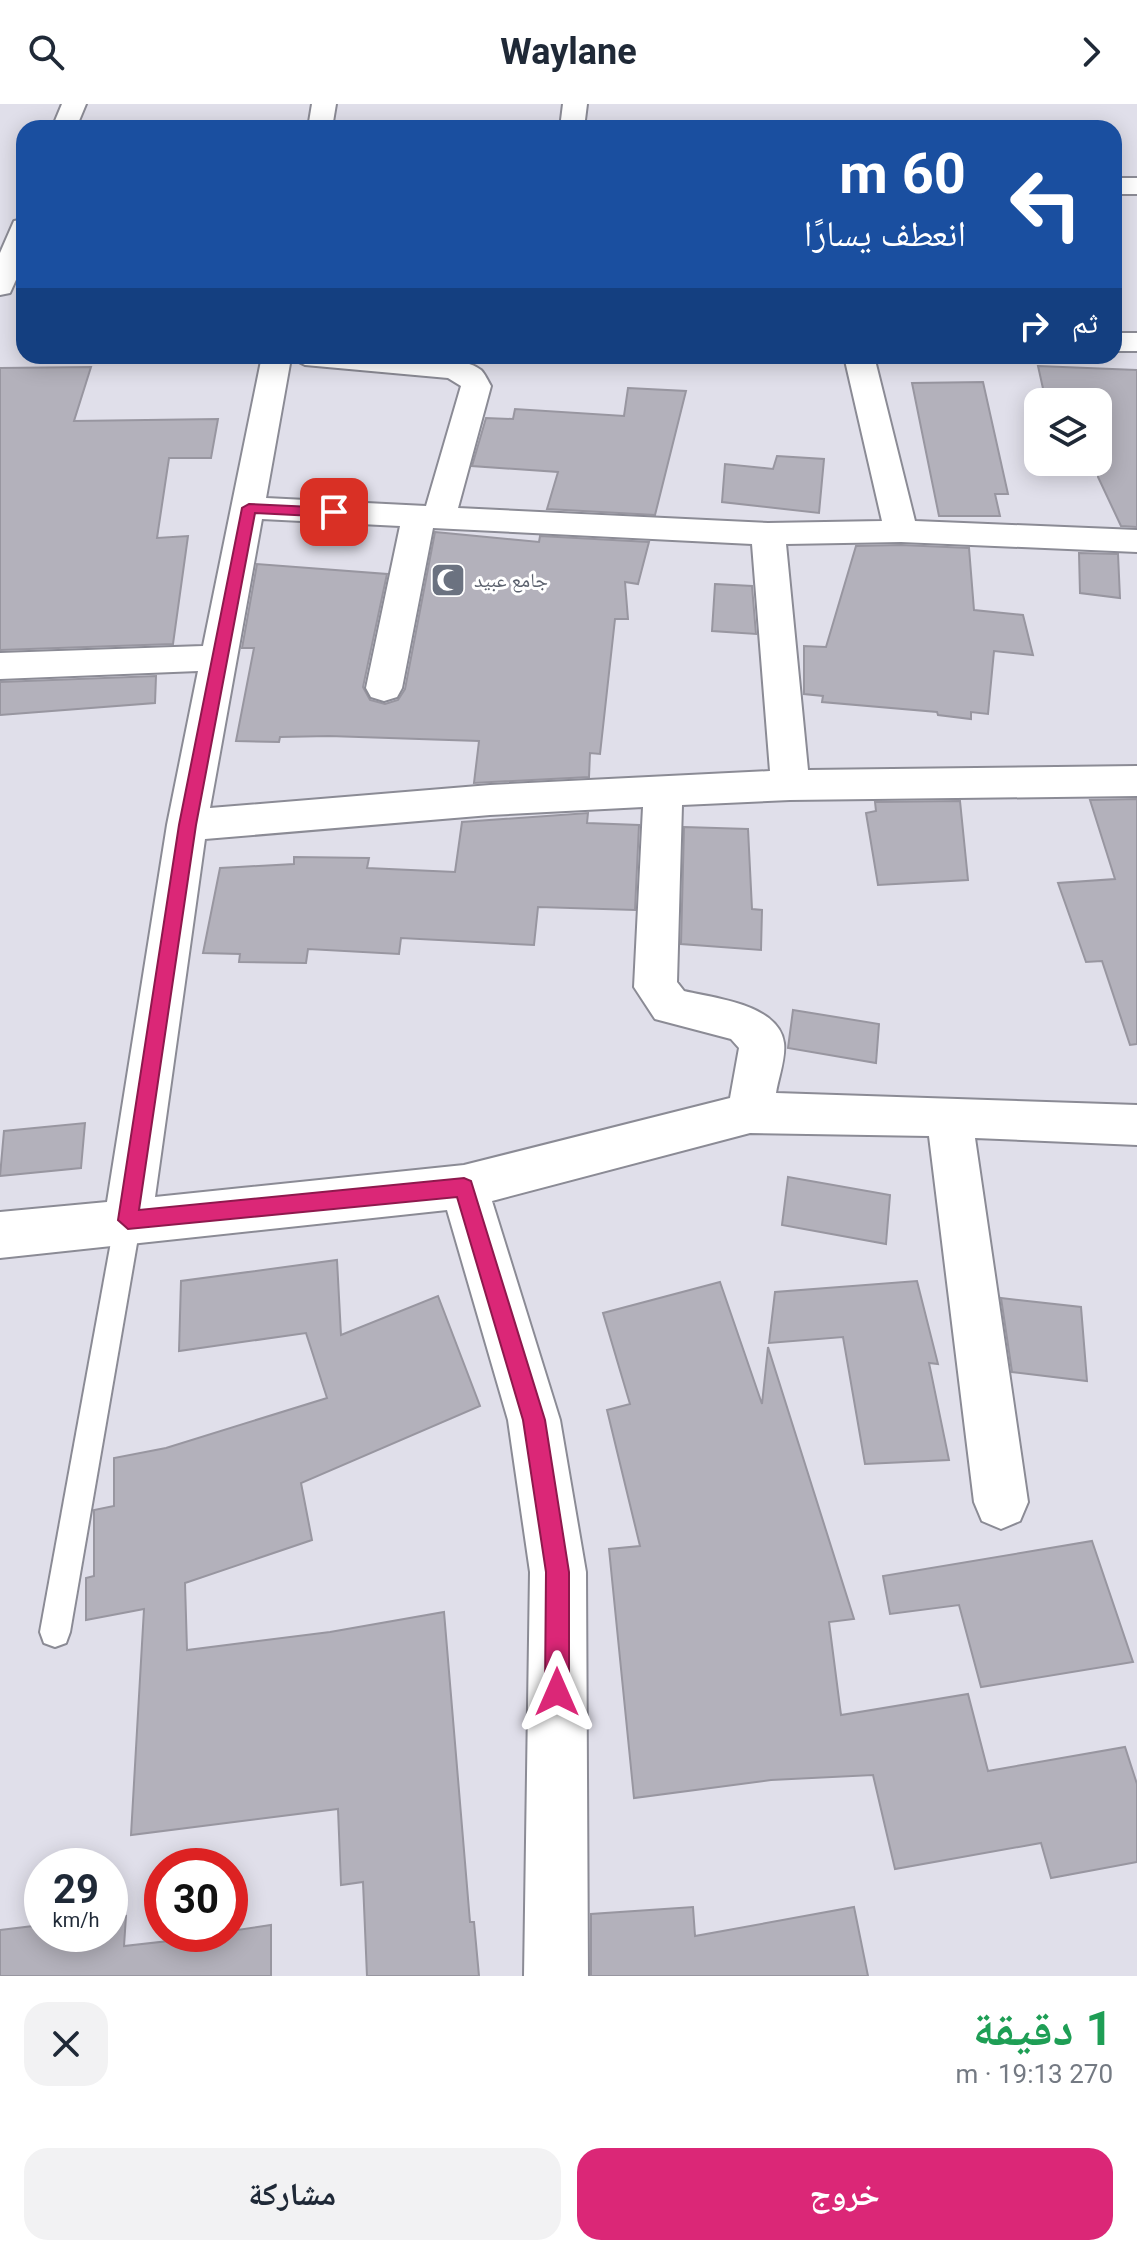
<!DOCTYPE html>
<html lang="ar">
<meta charset="utf-8">
<style>
body{margin:0;font-family:Roboto,"Noto Naskh Arabic",sans-serif;background:#f2f2f3;color:#1f2937;direction:rtl;height:100vh;display:flex;flex-direction:column;font-size:30px;white-space:nowrap}
*{box-sizing:border-box;margin:0}
p{font-size:26px;color:#747a83}
.icon{flex:none;width:44px;height:44px;fill:none;stroke:currentColor;stroke-width:2;stroke-linecap:round;stroke-linejoin:round}
.map{position:relative;height:1872px;overflow:hidden;direction:ltr}
.side{display:flex;flex-direction:column;background:#fff;flex:1}
.side>*{flex:none}
.top-card{position:absolute;left:16px;top:16px;width:1106px;height:244px;border-radius:24px;box-shadow:0 4px 20px #0003;direction:rtl;background:#1a4fa0;color:#fff;overflow:hidden}
.controls{position:absolute;left:1024px;top:284px;display:grid;gap:16px}
.controls a{display:grid;place-items:center;width:88px;height:88px;border-radius:16px;background:#fff;box-shadow:0 4px 20px #0003;font-size:40px}
.speed{position:absolute;left:24px;top:1744px;display:flex;gap:16px;font-size:40px;font-weight:700;text-align:center}
.speed>*{display:grid;place-content:center;width:104px;height:104px;border-radius:50%;background:#fff;box-shadow:0 4px 20px #0003;line-height:1}
.speed small{font-size:20px;font-weight:400}
.speed .limit{border:12px solid #d22;background:#fff;color:#111}
.pin{position:absolute;display:grid;place-items:center;width:68px;height:68px;color:#fff;margin:-34px;border-radius:16px;box-shadow:0 4px 12px #0006}
.me{position:absolute;width:88px;margin:-44px;rotate:0deg;stroke-linejoin:round;filter:drop-shadow(0 0 6px #0008)}
.turn{display:flex;align-items:center;gap:28px;height:168px;padding:0 24px;font-size:36px}
.turn .icon{width:104px;height:104px;stroke-width:2.5}
.turn b{display:block;font-size:56px;line-height:68px}
.then{display:flex;align-items:center;height:76px;padding:0 24px;background:#0003;gap:16px;font-size:30px}
.round{display:grid;place-items:center;flex:none;width:84px;height:84px;border-radius:24px;background:#f2f2f3}
.summary{display:flex;align-items:center;justify-content:space-between;height:136px;padding:0 24px}
h1{font-size:48px;font-weight:700;line-height:60px;color:#1e9e55}
.primary-button{display:flex;gap:16px;margin-top:auto;padding:16px 24px}
.primary-button a{flex:1;height:92px;border-radius:24px;background:#db2777;color:#fff;font-size:32px;font-weight:700;line-height:92px;text-align:center}
.primary-button a+a{background:#f2f2f3;color:#1f2937}
header{display:flex;justify-content:space-between;align-items:center;height:104px;padding:0 24px;background:#fff;font-size:36px;font-weight:700}
.map>svg:first-child{display:block}
.building{fill:#b3b1bb;stroke:#9896a0;stroke-width:2}
.lines{fill:none;stroke-linecap:round;stroke-linejoin:round}
.lane-casing{stroke:#8b8b95;stroke-width:4}
.street-casing{stroke:#8b8b95;stroke-width:4}
.lane{fill:#fff;fill-rule:evenodd}
.street{fill:#fff;fill-rule:evenodd}
.route{fill:#db2777;stroke:#8e194d;stroke-width:2}
.labels{text-anchor:middle;stroke-width:6;stroke-linejoin:round;paint-order:stroke}
.far-worship-label{font-size:20px;fill:#5b616d;stroke:#fff;text-anchor:start}
</style>
<header><svg class="icon" aria-label="forward" viewBox="0 0 24 24"><path d="M9 5l7 7-7 7"/></svg>Waylane<svg class="icon" aria-label="search" viewBox="0 0 24 24"><circle cx="10" cy="10" r="6"/><path d="M15 15l6 6"/></svg></header>
<div class="map">
<svg width="1137" height="1872" viewBox="0 0 1137 1872">
<rect width="100%" height="100%" fill="#e0dfea"/>
<g class="building">
<path d="M1038,262L1137,266V423L1121,422L1098,373V298H1046Z"/>
<path d="M91,263L74,317L218,315L211,354H169L157,434L188,432L173,540L0,546V264Z"/>
<path d="M983,278L1008,390H995L1000,412H939L912,279Z"/>
<path d="M628,284L686,287L655,411L547,405L558,368L472,362L486,314L513,315L515,305L624,312Z"/>
<path d="M777,352L824,355L819,409L722,398L725,360L773,365Z"/>
<path d="M435,428L539,438L540,432L649,438L638,480L625,478L628,515H615L600,650L590,649L589,673L474,679L479,637L329,632L280,633L279,638L236,637L254,544H242L257,460L387,470L363,583L370,596L385,600L398,596L405,585Z"/>
<path d="M901,441L969,444L974,506L1023,511L1033,551L994,547L988,610L971,608V615L938,611L937,608L822,598L823,592L804,590V542L826,543L856,442Z"/>
<path d="M1079,449L1118,450L1120,494L1080,489Z"/>
<path d="M715,480L752,482L756,530L712,527Z"/>
<path d="M156,572L155,599L0,611V578Z"/>
<path d="M1137,695V940L1130,941L1102,857L1086,858L1058,779L1115,775L1090,696Z"/>
<path d="M960,697L968,776L878,781L866,709L876,707L875,698Z"/>
<path d="M588,709L587,719L639,721L635,806L538,803L534,841L401,834L399,850L308,845L306,859L239,858L240,850L203,849L220,764L294,760V753L369,754L367,764L455,768L462,718Z"/>
<path d="M684,723L748,725L752,805L762,806L761,846L681,840Z"/>
<path d="M793,906L879,920L876,959L788,944Z"/>
<path d="M85,1019L81,1064L0,1072L4,1027Z"/>
<path d="M788,1073L890,1091L886,1140L782,1121Z"/>
<path d="M337,1156L341,1231L438,1192L480,1302L301,1379L312,1436L185,1479L187,1546L330,1528L444,1508L470,1818H474L479,1872H367L363,1778L341,1781L338,1705L131,1731L144,1505L86,1516V1474L94,1472V1406L114,1402V1354L166,1344L327,1294L306,1229L179,1247L181,1177Z"/>
<path d="M917,1177L938,1260L929,1259L949,1356L865,1360L843,1233L769,1239L775,1188Z"/>
<path d="M720,1178L762,1300L768,1243L854,1515L829,1518L841,1611L968,1590L988,1667L1125,1643L1137,1680V1758L1051,1774L1041,1739L895,1765L873,1671L771,1676L634,1694L609,1445L640,1442L607,1306L630,1300L603,1209Z"/>
<path d="M1001,1194L1081,1203L1087,1277L1012,1268Z"/>
<path d="M1092,1437L1133,1558L981,1583L959,1501L890,1510L883,1472Z"/>
<path d="M693,1803L695,1832L854,1803L868,1872H591V1810Z"/>
<path d="M126,1812L124,1842L230,1830V1827L271,1821V1872H0V1826L42,1821V1830H110V1814Z"/>
</g>
<g class="lines">
<g class="lane-casing">
<path id="lane" d="M128,1104L137,1107L141,1116L70,1528L66,1539L55,1543L44,1539L40,1528L115,1116L119,1107Z"/>
</g>
<g class="street-casing">
<g id="street">
<path d="M62,0H86L76,24H52Z"/>
<path d="M312,0H336L332,24H308Z"/>
<path d="M563,0H587L584,24H560Z"/>
<rect x="1114" y="74" width="23" height="16"/>
<path d="M24,115V158L10,189L0,191V149L14,117Z"/>
<rect x="1114" y="229" width="23" height="18"/>
<path d="M262,252C303,252 454,243 481,266C485,270 488,277 491,282L458,404L768,419L882,417L844,252H874L915,417L1137,426V448L901,438L786,440L808,666L1137,662V692L790,696L682,701L677,878L684,887C713,894 779,900 784,939C786,954 778,975 776,989L1137,1001V1041L975,1034L1028,1398L1020,1417L1001,1425L982,1417L974,1398L929,1032L750,1029L492,1097L560,1316L586,1468L588,1872H524L530,1468L508,1316L447,1106L0,1154V1108L107,1098L167,721L198,567L0,575V549L203,542ZM291,254L305,261L448,274L461,282L426,402L266,394ZM262,415L400,422L366,584L371,593L384,597L397,593L402,584L433,424L752,440L770,667L490,681L210,704ZM643,703L634,883L655,915L731,935L739,944L730,994L464,1061L155,1093L205,735L490,711Z"/>
</g>
</g>
<use href="#lane" class="lane"/>
<use href="#street" class="street"/>
</g>
<path class="route" d="M249,400L334,404L341,408L334,413L255,409L196,721L139,1106L464,1074L471,1077L545,1316L569,1468V1588L566,1596L557,1600L549,1596L545,1588L546,1468L523,1316L457,1093L128,1125L118,1116L179,721L242,404Z"/>
<defs>
<g id="mosque-square" transform="scale(1.8)"><rect x="-9" y="-9" width="18" height="18" rx="4" fill="#6b7280" stroke="#fff"/><path d="M3.5-4.9A6 6 0 1 0 3.5 4.9A5 5 0 1 1 3.5-4.9Z" fill="#fff"/></g>
</defs>
<g fill-rule="evenodd">
<use href="#mosque-square" x="448" y="476"/>
</g>
<g class="labels">
<g class="far-worship-label">
<text x="474" y="483">جامع عبيد</text>
</g>
</g>
</svg>
<div class="controls">
<a><svg class="icon" aria-label="layers" viewBox="0 0 24 24"><path d="M12 4l9 5-9 5-9-5zM3 14l9 5 9-5"/></svg></a>
</div>
<div class="speed"><div>29<small>km/h</small></div><div class="limit">30</div></div>
<div class="pin" style="left:334px;top:408px;background:#d93025"><svg class="icon" aria-label="arrive" viewBox="0 0 24 24"><path d="M6 21V4h12l-3 4 3 4H6"/></svg></div>
<svg class="me" style="left:557px;top:1588px" viewBox="-20 -20 40 40"><path d="M0-17L14 15 0 8-14 15z" fill="#db2777" stroke="#fff" stroke-width="4"/></svg>
<div class="top-card">
<div class="turn"><svg class="icon" aria-label="left" viewBox="0 0 24 24"><path d="M17 20v-9H6M10 6l-5 5 5 5"/></svg><div><b>60 m</b>انعطف يسارًا</div></div>
<div class="then">ثم<svg class="icon" aria-label="right" viewBox="0 0 24 24"><path d="M7 20v-9h11M14 6l5 5-5 5"/></svg></div>
</div>
</div>
<section class="side">
<div class="summary"><div><h1>1 دقيقة</h1><p>270 m · 19:13</p></div><a class="round"><svg class="icon" aria-label="close" viewBox="0 0 24 24"><path d="M6 6l12 12M18 6L6 18"/></svg></a></div>
<div class="primary-button"><a>خروج</a><a>مشاركة</a></div>
</section>
